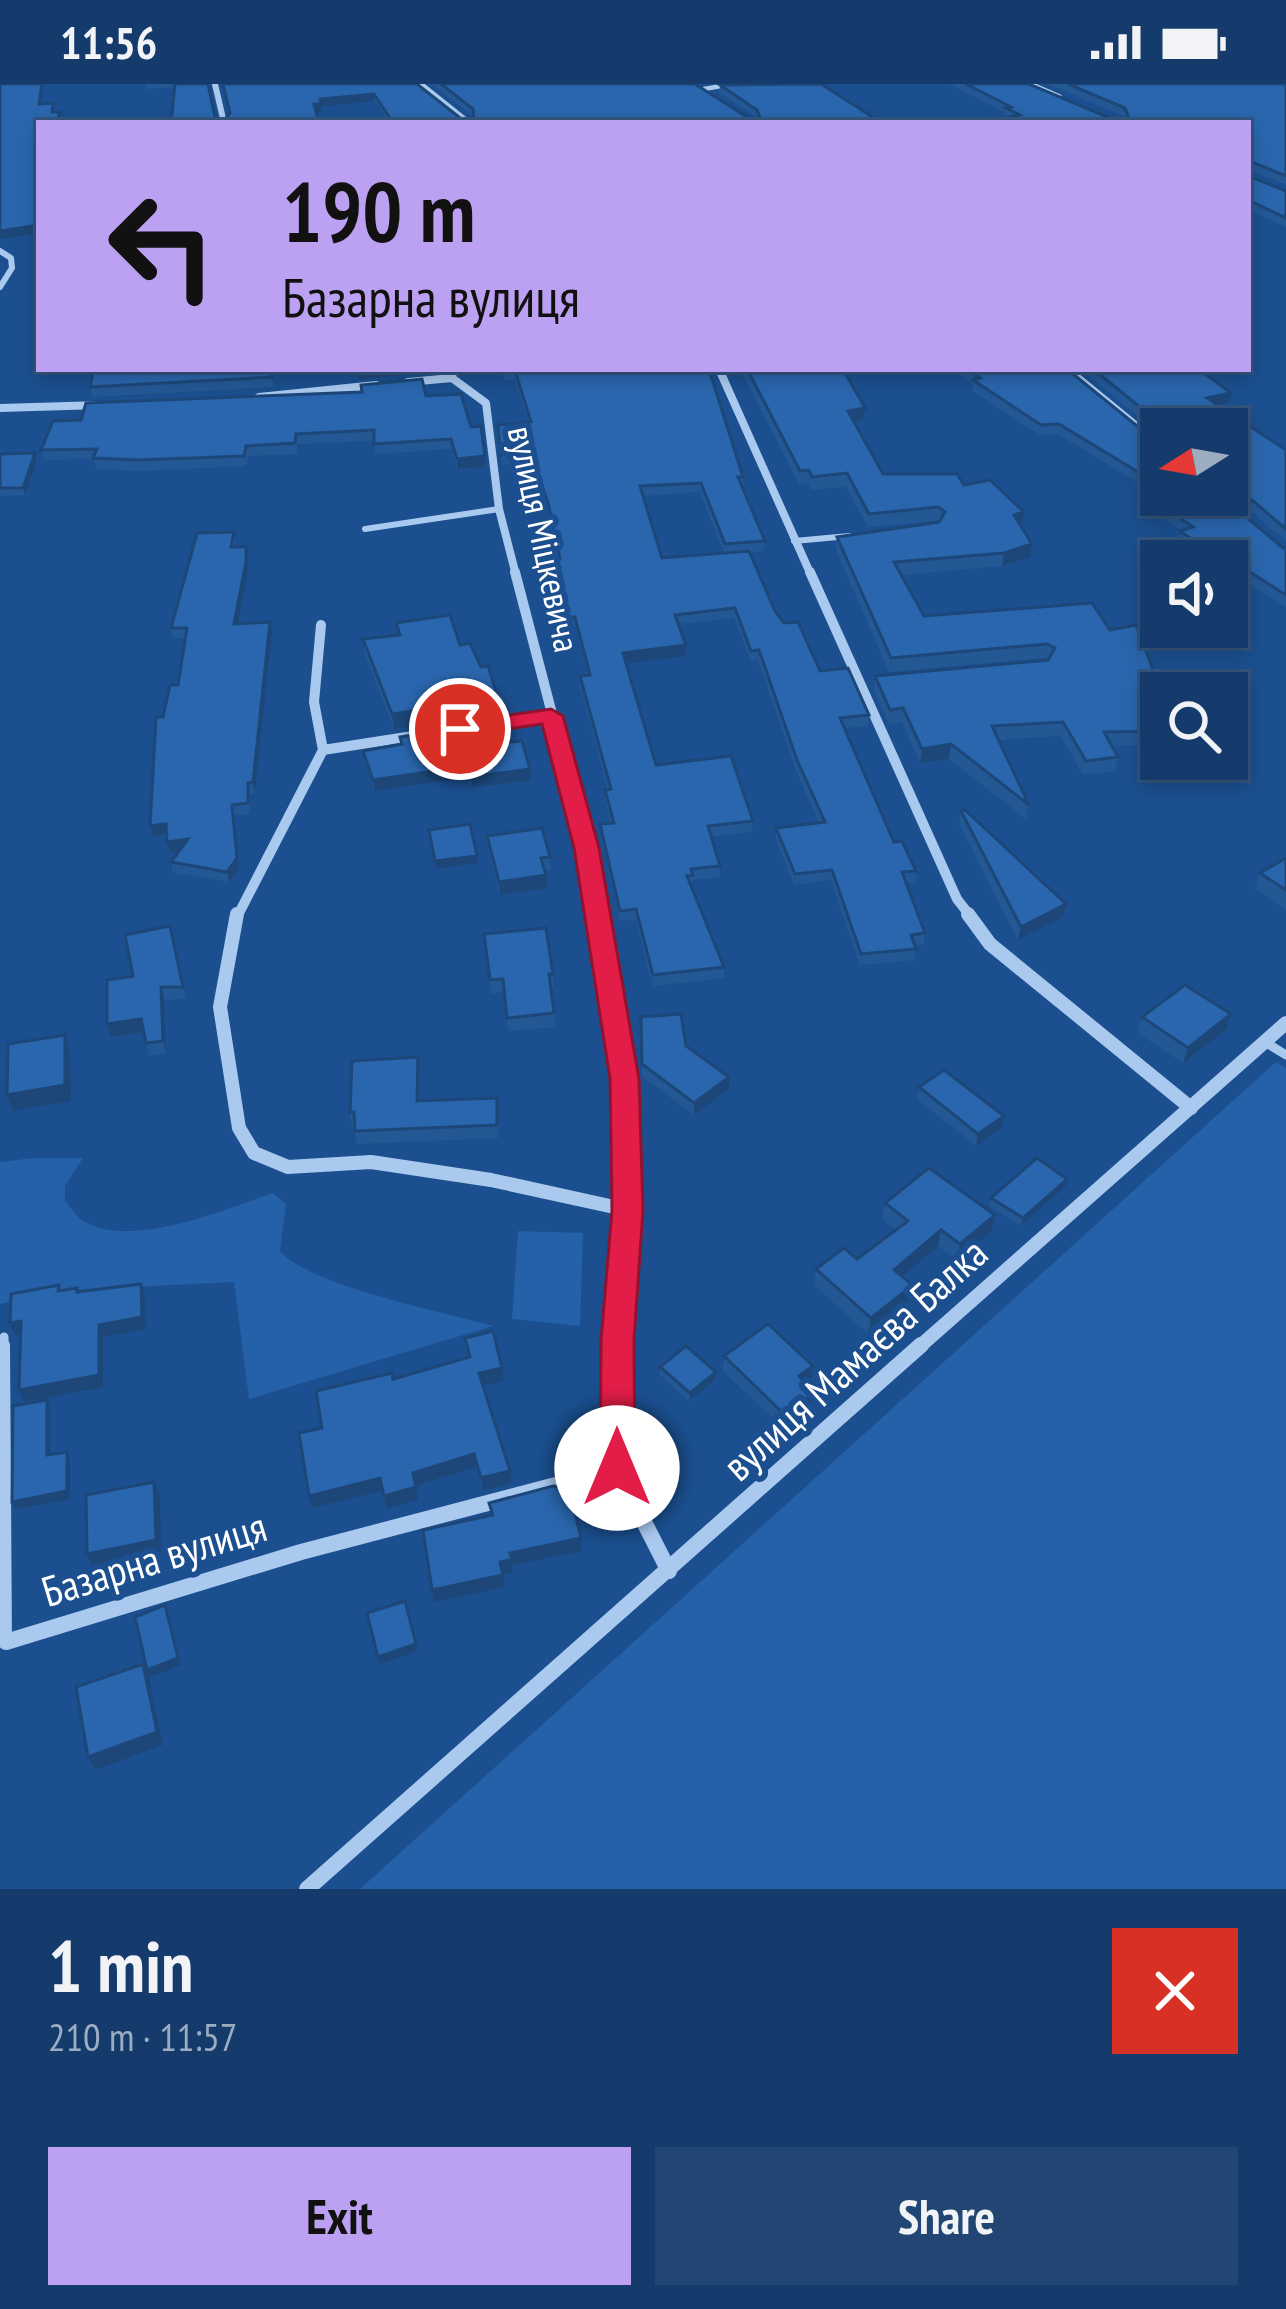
<!DOCTYPE html>
<meta charset="utf-8">
<style>
body{margin:0;font-family:"PT Sans Narrow",sans-serif;background:#214673;color:#f1f3f6;height:100vh;display:flex;flex-direction:column;font-size:45px;white-space:nowrap}
*{box-sizing:border-box;margin:0}
p{font-size:39px;color:#9dadc1}
.icon{flex:none;width:66px;height:66px;fill:none;stroke:currentColor;stroke-width:2;stroke-linecap:round;stroke-linejoin:round}
.map{position:relative;height:1805px;overflow:hidden}
.side{display:flex;flex-direction:column;background:#143b6b;flex:1}
.side>*{flex:none}
.banner{position:absolute;left:36px;top:36px;width:1215px;height:252px;border-radius:0px;box-shadow:0 6px 18px #0003,0 0 0 3px #33557e;background:#bca0f2;color:#111;overflow:hidden}
.needle{width:78px;rotate:259deg}
.fabs{position:absolute;left:1140px;top:324px;display:grid;gap:24px}
.fabs a{display:grid;place-items:center;width:108px;height:108px;border-radius:0px;background:#143b6b;box-shadow:0 6px 18px #0003,0 0 0 3px #33557e;font-size:60px}
.pin{position:absolute;display:grid;place-items:center;width:102px;height:102px;color:#fff;margin:-51px;border:6px solid #fff;border-radius:50%;box-shadow:0 3px 12px #0007}
.me{position:absolute;width:132px;margin:-66px;rotate:0deg;stroke-linejoin:round;filter:drop-shadow(0 0 9px #0008)}
.turn{display:flex;align-items:center;gap:42px;height:252px;padding:0 48px;font-size:54px}
.turn .icon{width:156px;height:156px;stroke-width:2.5}
.turn b{display:block;font-size:84px;line-height:102px}
.round{display:grid;place-items:center;flex:none;width:126px;height:126px;border-radius:0px;background:#214673}
.overview{display:flex;align-items:center;justify-content:space-between;height:204px;padding:0 48px}
h1{font-size:72px;font-weight:600;line-height:90px}
.cta{display:flex;gap:24px;margin-top:auto;padding:24px 48px}
.cta a{flex:1;height:138px;border-radius:0px;background:#bca0f2;color:#111;font-size:48px;font-weight:600;line-height:138px;text-align:center}
.cta a+a{background:#214673;color:#f1f3f6}
.status{display:flex;justify-content:space-between;align-items:center;height:84px;padding:0 60px;background:#143b6b;direction:ltr}
.status svg{height:33px;fill:currentColor}
.map>svg:first-child{display:block}
.green{fill:#2461a8}
.lines{fill:none;stroke-linecap:round;stroke-linejoin:round}
.lane-far3{stroke:#a9c9ee;stroke-width:4.5}
.lane-far2{stroke:#a9c9ee;stroke-width:6}
.lane-far1{stroke:#a9c9ee;stroke-width:9}
.lane{stroke:#a9c9ee;stroke-width:12}
.street-far4{stroke:#a9c9ee;stroke-width:6}
.street-far3{stroke:#a9c9ee;stroke-width:8}
.street-far2{stroke:#a9c9ee;stroke-width:10}
.street-far1{stroke:#a9c9ee;stroke-width:14}
.street{stroke:#a9c9ee;stroke-width:16}
.wall{fill:#245895;fill-rule:evenodd}
.shaded-wall{fill:#1d4779}
.building{fill:#2a66ad;stroke:#1d4779;stroke-width:3}
.route{fill:#e11d48;stroke:#92132f;stroke-width:3}
.labels{text-anchor:middle;stroke-width:12;stroke-linejoin:round;paint-order:stroke}
.street-label{font-size:36px;fill:#fff;stroke:#1b4f8f}
.near-street-label{font-size:42px;fill:#fff;stroke:#1b4f8f}
</style>
<div class="status"><b>11:56</b><svg viewBox="0 0 49 12"><path d="M0 12V9h3v3zM5 12V6h3v6zM10 12V3h3v9zM15 12V0h3v12zM26 1h20v11H26zM47 4h2v5h-2z"/></svg></div>
<div class="map">
<svg width="1286" height="1805" viewBox="0 0 1286 1805">
<rect width="100%" height="100%" fill="#1b4f8f"/>
<g class="green">
<path d="M1276,978L1286,984V1805H360Z"/>
<path d="M33,1074H83L65,1102V1117C70,1123 78,1134 85,1138C133,1165 225,1125 273,1109L286,1120L280,1167C312,1203 442,1227 493,1242L249,1315L234,1198L69,1206L0,1220V1078Z"/>
<path d="M518,1147L583,1149L580,1242L512,1235Z"/>
</g>
<g class="lines">
<path class="lane-far3" d="M704,5L733,0"/>
<g class="lane-far2">
<path d="M365,445L499,425"/>
<path d="M794,457L849,452"/>
</g>
<g class="lane-far1">
<path d="M1265,958L1286,971"/>
<path d="M4,1253V1264"/>
</g>
<path class="lane" d="M4,1261L6,1558"/>
<g class="street-far4">
<path d="M215,0L224,39"/>
<path d="M420,0L469,39"/>
<path d="M691,0L752,39"/>
<path d="M1029,0L1059,13"/>
<path d="M0,167L11,174L12,184L0,203"/>
</g>
<g class="street-far3">
<path d="M453,285L452,294L486,319L499,425L516,491"/>
<path d="M719,285L811,491"/>
<path d="M1067,285L1161,362"/>
<path d="M408,298L452,294"/>
<path d="M259,313L376,301"/>
<path d="M0,324L101,321"/>
</g>
<g class="street-far2">
<path d="M515,488L587,764L598,833"/>
<path d="M810,488L957,815L971,833"/>
<path d="M493,640L551,631"/>
<path d="M323,666L413,652"/>
<path d="M237,833L323,666L314,618L321,541"/>
</g>
<g class="street-far1">
<path d="M237,830L220,923L239,1044L254,1069L288,1083L371,1078L491,1096L628,1126"/>
<path d="M598,830L624,995L628,1126L617,1264"/>
<path d="M968,830L990,860L1191,1024"/>
<path d="M918,1264L1286,939"/>
</g>
<g class="street">
<path d="M617,1261V1385L669,1487"/>
<path d="M6,1558L301,1468L617,1385"/>
<path d="M307,1805L921,1261"/>
</g>
</g>
<g class="wall">
<path d="M145,0H209L215,33L223,38L417,0L464,37H474L473,33L432,0H695L755,38L757,33L719,9L720,1L882,39H389L375,17L321,23L322,28H316L319,39H171L174,3L146,5Z"/>
<path d="M949,0H1029L1119,38L1125,36L1124,32L1048,0H1286V101L1250,86L1248,39H1010V35L1004,32L1005,28Z"/>
<path d="M1248,92L1286,107V143L1248,126Z"/>
<path d="M272,285L273,303L92,313L90,303L130,287Z"/>
<path d="M501,285H709L743,393V403L765,457L764,467L750,468L775,527L820,587L869,631L868,642L844,644L894,758L916,787L915,798L906,799L925,849L924,860L915,861V876L860,881L831,796L794,801L776,755V744L819,739L796,686L758,576L751,577L734,534L678,540L686,561V572L626,579L656,681L753,737L752,748L711,753L720,782V793L693,796L691,802L724,883V894L653,902L636,836L620,837L601,751L600,740L611,739L605,716V706L608,705L580,602V592L588,591L576,543L568,544L553,485V475H558L548,429L540,406L520,402L514,380L502,381L498,341L529,339L515,296H504ZM700,408L724,469L662,474L643,412Z"/>
<path d="M740,285H843L863,336L855,338L883,390L964,401L1024,428L1021,442L1030,473L1002,482L901,491L924,532L1110,546L1161,609V661L1112,662L1118,673L1115,687L1083,691L1061,652L998,656L1029,721L1026,735L949,675L920,679L902,638L889,640L874,606L875,592L1048,576L1044,574L889,588L836,466L837,453L939,438L936,437L868,443L846,403L811,406L808,399L799,400Z"/>
<path d="M963,285H1067L1158,359L1161,411L1286,464V523L1178,457L1182,447L1140,418L1142,408L1149,406L1058,350L1039,351L972,306L973,300L962,292Z"/>
<path d="M1080,285H1199L1231,309L1229,318L1217,321L1286,366V457L1227,407V345H1161V351Z"/>
<path d="M426,312L485,383L457,385L452,365L375,370L374,357L297,360V370L248,372L246,382L141,387L96,385L93,375L44,376L41,366L81,336Z"/>
<path d="M35,369L37,376L25,411L0,412V370Z"/>
<path d="M234,448L235,463H246L248,488L238,540L272,548L255,709L250,710V730L234,731L239,785L229,798L173,789L171,778L179,768L170,769L167,751L153,752L150,742L163,633L178,601L186,554H173L171,544Z"/>
<path d="M396,539L460,561L499,629L394,645L365,570L363,555L398,551Z"/>
<path d="M400,653L511,658L530,685L531,696L472,704L469,693L375,707L365,678L363,667L401,660Z"/>
<path d="M961,727L1066,820L1063,833L1018,856L959,740Z"/>
<path d="M487,752L550,773L551,786L545,787L547,804L500,811L488,765Z"/>
<path d="M1286,774V826L1255,804L1260,789Z"/>
<path d="M170,842L186,915L164,916L166,970L149,972L144,948L111,953L133,892Z"/>
<path d="M484,850L553,890V904H551L555,943L508,947L504,908L491,910Z"/>
<path d="M1231,930L1226,946L1183,979L1138,949L1142,933Z"/>
<path d="M641,933L686,962L729,993V1005L694,1031L642,992Z"/>
<path d="M418,973L419,1017L497,1014L498,1054L357,1060L354,1042H352L350,1028Z"/>
<path d="M919,1003L1004,1032L1002,1044L976,1062L917,1015Z"/>
<path d="M1065,1103L1021,1142L989,1122L991,1114Z"/>
<path d="M885,1119L995,1131L992,1147L957,1176L938,1162L902,1192L913,1201L910,1217L868,1250L814,1201L816,1185L857,1175L896,1146L882,1135Z"/>
<path d="M465,1254L502,1284L504,1297L483,1302L512,1399L483,1407L476,1383L416,1402L418,1416L386,1425L382,1407L312,1424L322,1344L393,1295L468,1274Z"/>
<path d="M724,1272L811,1296L806,1300L812,1323L785,1346L723,1287Z"/>
<path d="M660,1283L716,1288L715,1296L689,1317L660,1291Z"/>
</g>
<g class="shaded-wall">
<path d="M374,10L375,17L321,23L322,28H315L314,20L320,15Z"/>
<path d="M39,141V149L0,155V147Z"/>
<path d="M363,285H419V289L359,295L358,286Z"/>
<path d="M1231,309L1229,318L1205,324L1207,314Z"/>
<path d="M865,324L863,336L847,339L848,327Z"/>
<path d="M35,369L37,376L25,411L23,404Z"/>
<path d="M485,372V383L457,385V375Z"/>
<path d="M1024,428L1022,442L1011,444L1014,431Z"/>
<path d="M1032,460L1030,473L1002,482L1004,469Z"/>
<path d="M246,463L248,488L236,550L234,540Z"/>
<path d="M1245,485L1242,495L1227,502V493Z"/>
<path d="M270,538L272,548L255,709L253,698Z"/>
<path d="M686,561V572L623,580V569Z"/>
<path d="M498,614L499,629L394,645L392,630Z"/>
<path d="M951,660L949,675L920,679L922,665Z"/>
<path d="M469,682V693L375,707L373,696Z"/>
<path d="M530,685L531,696L472,704L471,693Z"/>
<path d="M232,721L239,785L229,798L227,788Z"/>
<path d="M166,740L169,750L153,752L150,742Z"/>
<path d="M188,755L191,766L170,769L167,758Z"/>
<path d="M477,772L478,779L436,785L435,777Z"/>
<path d="M546,791L547,804L500,811L499,798Z"/>
<path d="M1066,820L1063,833L1018,856L1021,843Z"/>
<path d="M161,903L164,916L166,970L163,957Z"/>
<path d="M1231,930L1226,946L1183,979L1188,964Z"/>
<path d="M141,935L145,948L111,953L107,940Z"/>
<path d="M65,951L70,966L71,1017L13,1027L7,1011Z"/>
<path d="M729,993V1005L694,1031V1019Z"/>
<path d="M1004,1032L1002,1044L976,1062L978,1050Z"/>
<path d="M1067,1095L1065,1103L1021,1142L1023,1134Z"/>
<path d="M995,1131L992,1147L957,1176L960,1160Z"/>
<path d="M941,1146L938,1162L892,1201L894,1186Z"/>
<path d="M141,1200L145,1212L146,1245L103,1253V1303L24,1318L19,1306L99,1241Z"/>
<path d="M913,1201L910,1217L868,1250L871,1234Z"/>
<path d="M21,1237L26,1249L15,1251L10,1239Z"/>
<path d="M813,1282L811,1296L798,1306L799,1292Z"/>
<path d="M502,1284L504,1297L481,1302L479,1289Z"/>
<path d="M716,1288L715,1296L689,1317L690,1309Z"/>
<path d="M814,1308L812,1323L785,1346L786,1332Z"/>
<path d="M47,1316L50,1324V1379L47,1371Z"/>
<path d="M67,1368L70,1375V1415L16,1425L12,1418Z"/>
<path d="M474,1370L476,1383L415,1402L413,1389Z"/>
<path d="M510,1387L512,1399L483,1407L481,1394Z"/>
<path d="M380,1394L382,1407L312,1424L309,1412Z"/>
<path d="M154,1398L160,1413L161,1471L93,1484L87,1470Z"/>
<path d="M416,1403L418,1416L386,1425L384,1412Z"/>
<path d="M581,1454V1467L512,1481L513,1488L502,1490L500,1478L510,1469Z"/>
<path d="M503,1491L505,1503L434,1518L432,1506Z"/>
<path d="M165,1521L181,1581L150,1593L147,1586Z"/>
<path d="M416,1560L417,1567L380,1580L378,1573Z"/>
<path d="M143,1580L149,1594L163,1661L95,1686L88,1673Z"/>
</g>
<g class="building">
<path d="M0,0H42L39,20L53,19L52,28H60L56,39H39V141L0,147Z"/>
<path d="M175,0H208L215,33L223,38L230,29L223,0H417L464,37H474L473,25L441,0H695L755,38L760,33L757,26L720,1L821,0L882,39H393L374,10L320,15L321,20H314L319,39H171Z"/>
<path d="M966,0H1029L1119,38L1129,35L1125,24L1068,0H1286V92L1252,78L1248,79V39H1021L1010,33L1020,31L1006,24L1011,23Z"/>
<path d="M1248,92L1286,107V134L1248,116Z"/>
<path d="M130,285H271L272,293L90,303L93,289L130,287Z"/>
<path d="M503,285H709L743,393H738L765,457L725,460L701,399L640,402L662,474L749,467L775,527L784,539L798,538L820,587L848,584L869,631L840,634L894,758L902,757L916,787L902,788L925,849L911,851L916,865L861,870L832,786L795,790L776,744L825,738L797,676L759,566L751,567L735,524L675,531L686,561L623,569L656,681L731,672L753,737L708,742L720,782L691,785L693,791L687,792L724,883L653,891L636,825L620,827L600,740L614,739L605,706L611,705L580,592L590,591L575,533H568L553,475H560L548,419L540,396L519,392L514,370L501,371L498,341L531,338L515,286L503,287Z"/>
<path d="M747,285H843L865,324L848,327L883,390H957L964,401L990,396L1024,428L1014,431L1032,460L1004,469L894,478L924,532L1092,519L1110,546L1136,541L1162,609L1161,647L1104,648L1118,673L1086,677L1063,638L992,642L1029,721L951,660L922,665L903,624L890,626L875,592L1048,576L1055,564L1047,560L891,574L837,453L939,438L945,428L938,423L869,430L847,389L812,393L809,386L800,387Z"/>
<path d="M967,285H1067L1158,359L1161,358V402L1059,340L1041,341L973,296L980,294Z"/>
<path d="M1093,285H1199L1231,309L1207,314L1286,366V445L1227,395V345H1167Z"/>
<path d="M422,295L426,312L461,310L471,343L481,342L485,372L457,375L451,355L374,360V346L296,350L295,359L246,362L244,372L139,376L93,374L97,365L41,366L53,337L81,336L86,319L362,308L361,301Z"/>
<path d="M35,369L23,404H0V370Z"/>
<path d="M1161,402V411H1220L1283,464H1286V511L1245,485L1227,493V477H1190L1210,468L1180,447L1193,443L1142,408Z"/>
<path d="M234,448L231,463H246V478L234,540L270,538L253,698L248,699V719L232,721L237,774L227,788L171,778L188,755L167,758L166,740L150,742L156,633H163L170,601H178L187,544H171L197,449Z"/>
<path d="M450,531L460,561L470,559L481,583L488,582L498,614L392,630L363,555L400,551L396,539Z"/>
<path d="M504,637L511,658L522,657L530,685L471,693L469,682L373,696L363,667L402,660L400,653Z"/>
<path d="M964,725L1066,820L1021,843L961,727Z"/>
<path d="M470,740L477,772L435,777L429,746Z"/>
<path d="M542,744L550,773L541,774L546,791L499,798L487,752Z"/>
<path d="M1286,774V806L1260,789Z"/>
<path d="M170,842L183,903H161L163,957L146,959L141,935L107,940V896L133,892L125,851Z"/>
<path d="M546,844L553,890H549L554,929L507,934L503,895L490,896L484,850Z"/>
<path d="M1185,901L1231,930L1188,964L1142,933Z"/>
<path d="M681,930L686,962L729,993L694,1019L642,980L641,933Z"/>
<path d="M65,951V1001L7,1011L8,960Z"/>
<path d="M418,973L417,1017L497,1014V1041L355,1047L354,1028H350L352,977Z"/>
<path d="M944,986L1004,1032L978,1050L919,1003Z"/>
<path d="M1037,1074L1067,1095L1023,1134L991,1114Z"/>
<path d="M929,1084L995,1131L960,1160L941,1146L894,1186L913,1201L871,1234L816,1185L844,1164L857,1175L908,1137L885,1119Z"/>
<path d="M141,1200L142,1233L99,1241V1291L19,1306L21,1237L10,1239L11,1210L59,1201L58,1207L77,1204V1208Z"/>
<path d="M768,1240L813,1282L799,1292L814,1308L786,1332L724,1272Z"/>
<path d="M493,1247L502,1284L479,1289L510,1387L481,1394L474,1370L413,1389L416,1403L384,1412L380,1394L309,1412L299,1349L322,1344L316,1307L392,1289L393,1295L470,1273L465,1254Z"/>
<path d="M686,1262L716,1288L690,1309L660,1283Z"/>
<path d="M47,1316V1371L67,1368V1407L12,1418L13,1322Z"/>
<path d="M154,1398L156,1456L87,1470L86,1411Z"/>
<path d="M553,1402L569,1404L581,1454L510,1469L512,1475L500,1478L503,1491L432,1506L423,1446L493,1431L489,1419Z"/>
<path d="M405,1517L416,1560L378,1573L367,1529Z"/>
<path d="M165,1521L178,1574L147,1586L135,1533Z"/>
<path d="M143,1580L157,1648L88,1673L76,1603Z"/>
</g>
<path class="route" d="M551,625L563,632L599,764L639,995L643,1126L634,1256L635,1384L630,1395L617,1400L605,1395L600,1384L601,1256L612,1126L610,995L574,764L542,640L460,652L448,645L460,638Z"/>
<g class="labels">
<g class="street-label">
<text transform="translate(544 455) rotate(78)" y="13">вулиця Міцкевича</text>
</g>
<g class="near-street-label">
<text transform="translate(855 1275) rotate(-42)" y="15">вулиця Мамаєва Балка</text>
<text transform="translate(154 1475) rotate(-17)" y="15">Базарна вулиця</text>
</g>
</g>
</svg>
<div class="fabs">
<a><svg class="needle" viewBox="-14 -14 28 28"><path d="M0-13l5 13h-10z" fill="#e53935"/><path d="M0 13l5-13h-10z" fill="#9dadc1"/></svg></a>
<a><svg class="icon" aria-label="sound" viewBox="0 0 24 24"><path d="M4 9h4l5-4v14l-5-4H4zM17 9q2 3 0 6"/></svg></a>
<a><svg class="icon" aria-label="search" viewBox="0 0 24 24"><circle cx="10" cy="10" r="6"/><path d="M15 15l6 6"/></svg></a>
</div>
<div class="pin" style="left:460px;top:645px;background:#d93025"><svg class="icon" aria-label="arrive" viewBox="0 0 24 24"><path d="M6 21V4h12l-3 4 3 4H6"/></svg></div>
<svg class="me" style="left:617px;top:1384px" viewBox="-20 -20 40 40"><circle r="19" fill="#fff"/><path d="M0-13L10 11 0 6-10 11z" fill="#e11d48"/></svg>
<div class="banner">
<div class="turn"><svg class="icon" aria-label="left" viewBox="0 0 24 24"><path d="M17 20v-9H6M10 6l-5 5 5 5"/></svg><div><b>190 m</b>Базарна вулиця</div></div>
</div>
</div>
<section class="side">
<div class="overview"><div><h1>1 min</h1><p>210 m · 11:57</p></div><a class="round" style="background:#d93025;color:#fff"><svg class="icon" aria-label="close" viewBox="0 0 24 24"><path d="M6 6l12 12M18 6L6 18"/></svg></a></div>
<div class="cta"><a>Exit</a><a>Share</a></div>
</section>
